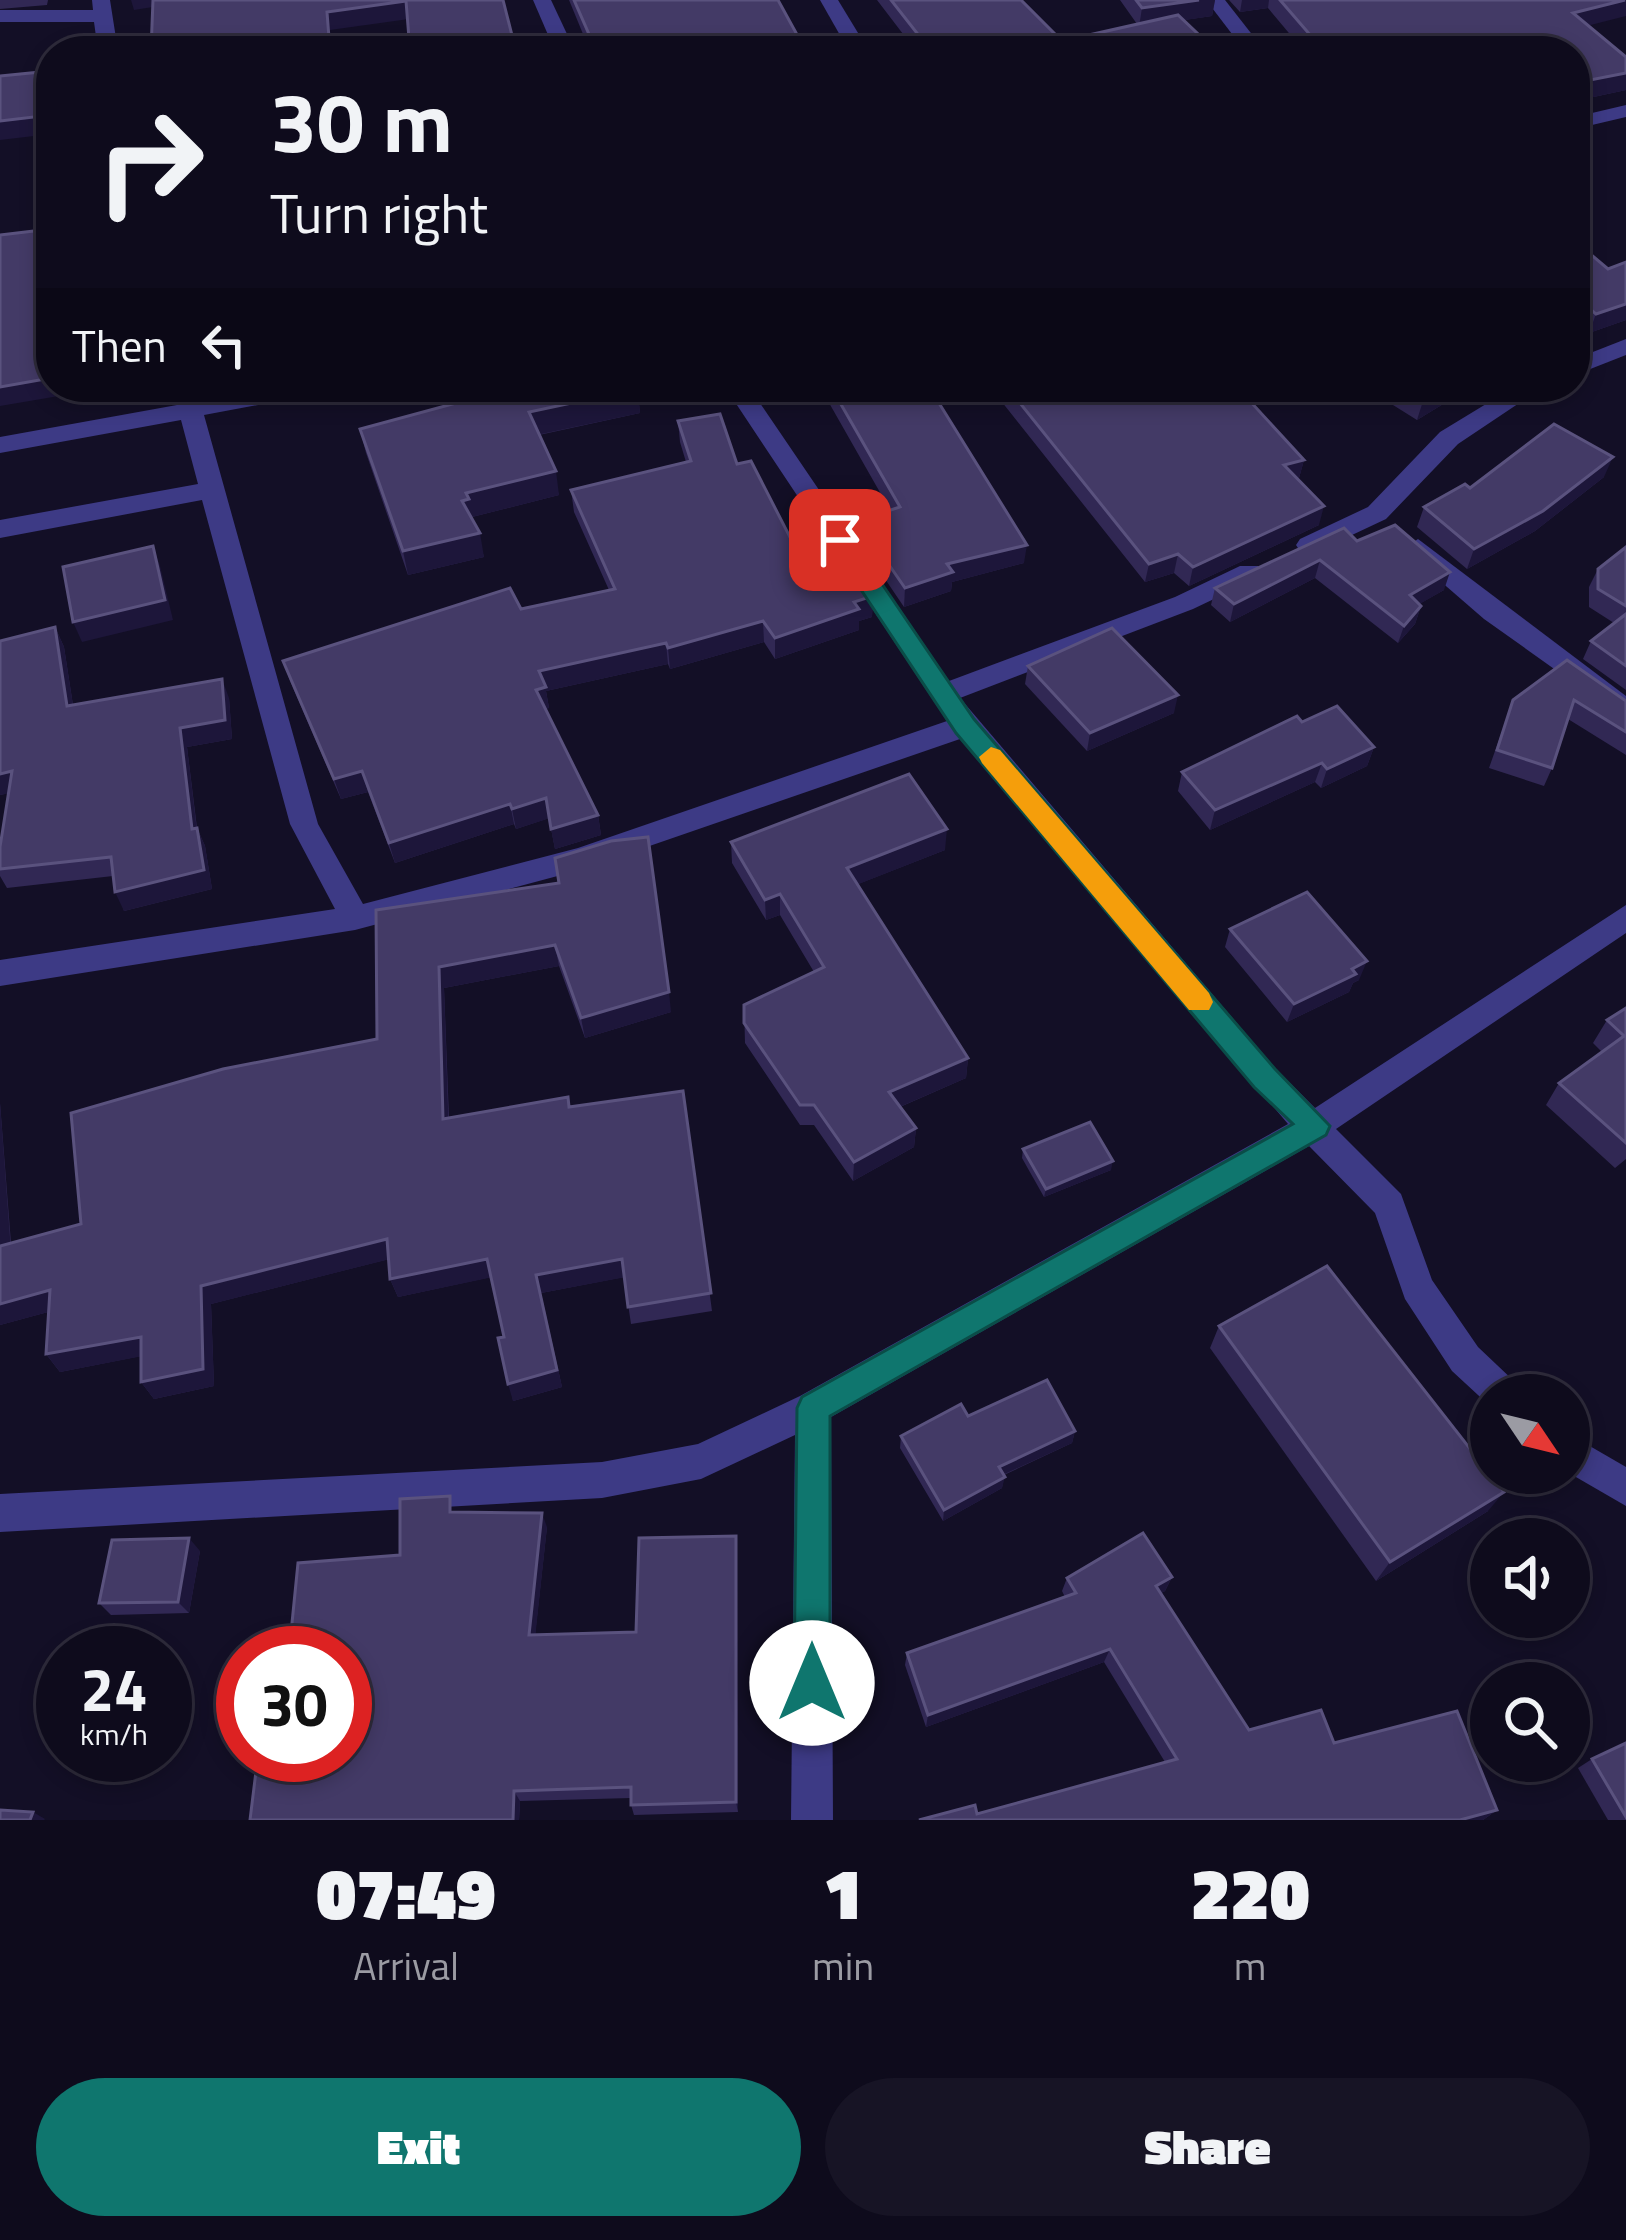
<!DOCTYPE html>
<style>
body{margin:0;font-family:"Titillium Web",sans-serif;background:#171425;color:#f1f3f6;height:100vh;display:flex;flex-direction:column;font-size:45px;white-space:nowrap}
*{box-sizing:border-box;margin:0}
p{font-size:39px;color:#9b9ba3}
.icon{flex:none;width:66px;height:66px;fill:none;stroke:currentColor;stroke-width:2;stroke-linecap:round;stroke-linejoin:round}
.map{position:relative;height:1820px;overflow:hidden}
.panel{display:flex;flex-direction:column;background:#0e0b1c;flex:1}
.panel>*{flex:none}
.guide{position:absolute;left:36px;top:36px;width:1554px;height:366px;border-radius:48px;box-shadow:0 6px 18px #0003,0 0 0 3px #2e2b3b;background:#0e0b1c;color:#f1f3f6;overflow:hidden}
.needle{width:78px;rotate:125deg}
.tools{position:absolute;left:1470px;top:1374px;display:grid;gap:24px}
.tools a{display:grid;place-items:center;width:120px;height:120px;border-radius:50%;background:#0e0b1c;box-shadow:0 6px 18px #0003,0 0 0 3px #2e2b3b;font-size:60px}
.speed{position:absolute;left:36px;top:1626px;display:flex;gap:24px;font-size:60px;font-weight:700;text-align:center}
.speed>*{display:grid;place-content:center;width:156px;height:156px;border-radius:50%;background:#0e0b1c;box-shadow:0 6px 18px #0003,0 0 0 3px #2e2b3b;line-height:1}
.speed small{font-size:30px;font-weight:400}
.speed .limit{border:18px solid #d22;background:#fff;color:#111}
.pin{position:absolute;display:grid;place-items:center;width:102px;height:102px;color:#fff;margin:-51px;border-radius:24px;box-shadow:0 6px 18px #0006}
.me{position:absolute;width:132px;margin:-66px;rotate:0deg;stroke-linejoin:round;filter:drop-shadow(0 0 9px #0008)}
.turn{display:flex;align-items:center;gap:42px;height:252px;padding:0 36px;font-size:54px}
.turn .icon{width:156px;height:156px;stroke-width:2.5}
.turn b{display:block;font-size:84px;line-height:102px}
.then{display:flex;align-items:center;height:114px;padding:0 36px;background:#0003;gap:24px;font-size:45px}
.eta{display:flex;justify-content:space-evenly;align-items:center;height:204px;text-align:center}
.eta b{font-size:72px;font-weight:800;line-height:84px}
.cta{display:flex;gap:24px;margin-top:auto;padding:24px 36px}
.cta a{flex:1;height:138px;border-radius:72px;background:#0f766e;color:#fff;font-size:48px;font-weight:800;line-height:138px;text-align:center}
.cta a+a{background:#171425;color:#f1f3f6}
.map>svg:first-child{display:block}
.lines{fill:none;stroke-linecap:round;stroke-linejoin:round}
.street{fill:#3d3a85;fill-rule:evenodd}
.wall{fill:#312854}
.shaded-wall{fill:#1d163a}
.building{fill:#433a66;stroke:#5a527e;stroke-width:3}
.route{fill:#0f766e;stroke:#0a4d48;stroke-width:3}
.slow{fill:#f59e0b}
</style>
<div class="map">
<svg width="1626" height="1820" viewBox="0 0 1626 1820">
<rect width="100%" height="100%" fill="#130f26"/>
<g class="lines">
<g class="street">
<path d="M92,0H110L118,51H98L94,22H0V10H93Z"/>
<path d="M533,0H551L575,51H555Z"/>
<path d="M820,0H838L869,51H849Z"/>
<path d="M1206,0H1225L1265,51H1245Z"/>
<path d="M1626,105V117L1575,129V117Z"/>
<path d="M1626,339V355L1575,375V359Z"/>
<path d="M172,387H196L200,401L276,387H329L317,394L204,415L318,824L363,904L578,848L947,721L725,387H749L949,681L1175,597L1240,566H1258L1262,572L1258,578L1193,609L960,698L1275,1068L1315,1108L1626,905V933L1336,1129L1401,1194L1432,1280L1478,1347L1516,1383L1521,1395H1491V1407L1452,1371L1405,1299L1375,1213L1309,1146L831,1417L833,1820H791L795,1435L701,1479L602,1498L0,1532V1494L602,1462L698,1444L800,1396L1288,1124L960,739L580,870L355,930L0,986V960L335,909L290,824L202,500L0,538V520L198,484L181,420L0,453V437L177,405Z"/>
<path d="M1514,387H1543L1458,444L1386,519L1318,551H1300L1296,545L1300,539L1368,507L1440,432Z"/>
<path d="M1418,539L1626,696V720L1484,619L1409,554L1405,548Z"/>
<path d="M1569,1434L1626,1467V1506L1569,1473Z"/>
</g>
</g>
<g class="wall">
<path d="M0,0H48L47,5L0,9Z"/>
<path d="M569,0H778L806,51H590Z"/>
<path d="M877,0H1021L1062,41L1137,24L1120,0H1215L1212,16L1184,20L1216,51H916Z"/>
<path d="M1229,0H1626L1588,26L1626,57V90L1575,101V51H1304L1268,8L1240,12Z"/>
<path d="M1575,241L1608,269L1626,262V320L1589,333L1575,321Z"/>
<path d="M451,387H637L640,413L539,435L559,495L472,517L484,557L408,575L366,453L360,429L457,403Z"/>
<path d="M820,387H929L1024,563L952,582L951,591L904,607L862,545L863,527L875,522V515L890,510Z"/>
<path d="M990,387H1237L1304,460L1299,478L1297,479L1319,525L1189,586L1174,573L1145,582Z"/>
<path d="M1358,387H1471L1417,420L1385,400L1371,401Z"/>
<path d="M678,421L737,464L795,547L873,596L872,617L859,621V630L775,659L764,642L670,669L668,664L546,691L549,708L545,709L598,815L601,835L555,849L549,818L516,829L514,824L395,863L368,792L341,799L290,681L283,661L609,590L574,512L571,490L686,462L680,442Z"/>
<path d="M1604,477L1535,531L1467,569L1417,527L1424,507L1470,488Z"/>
<path d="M1357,541L1444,590L1419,604L1421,606L1415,624L1398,643L1315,578L1230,622L1211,605L1215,588Z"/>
<path d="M1626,547V690L1583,659L1591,641L1614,623L1589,607V587L1598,569Z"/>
<path d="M55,627L64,647L73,705L229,698L232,739L187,747L197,828L205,846L212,889L124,911L113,876L7,888L0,876V847L9,793L0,795V641Z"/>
<path d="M1028,666L1174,713L1087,751L1025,684Z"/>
<path d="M1513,700L1626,701V755L1568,719L1552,768L1544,786L1489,768Z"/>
<path d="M1302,722L1374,747L1367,766L1321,788L1315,782L1210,830L1178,791L1182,772Z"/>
<path d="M731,842L945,850L858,884L968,1058L966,1078L900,1107L916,1128L914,1147L853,1181L814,1125H800L745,1043L744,1005L814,972L780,915L766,920L732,863Z"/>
<path d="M559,883L671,1012L585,1038L559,966L444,988L449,1118L570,1107L683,1091L712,1311L631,1324L624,1277L541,1293L562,1387L513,1401L504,1337L491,1277L398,1297L390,1279L389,1259L211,1304L214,1386L154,1399L141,1382V1356L60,1372L46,1354L48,1312L0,1325V1103L11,1243L81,1224L377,1039Z"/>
<path d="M1230,929L1359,980L1353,983L1349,992L1287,1022L1225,947Z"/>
<path d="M1626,1008V1159L1615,1168L1546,1105L1559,1083L1602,1052L1593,1043L1607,1020Z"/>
<path d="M1023,1149L1111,1170L1044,1197L1022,1158Z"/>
<path d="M1219,1326L1488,1511L1376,1581L1210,1348Z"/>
<path d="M968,1416L1075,1431L1072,1443L1004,1475L1002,1488L943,1521L900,1448L901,1436Z"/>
<path d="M457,1512L547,1527L535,1635L636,1632L736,1536L738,1812L634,1815L631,1805V1798L520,1801L519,1820H250L345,1755L400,1555Z"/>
<path d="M200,1551L189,1613L111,1615L99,1603Z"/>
<path d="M1172,1577L1165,1591L1161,1593L1249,1730L1334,1743L1497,1810L1483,1820H919L977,1814L1165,1762L1104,1662L926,1727L905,1665L907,1653L1065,1597L1062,1591L1067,1578Z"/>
<path d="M1626,1743V1820H1608L1578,1768L1592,1759Z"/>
</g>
<g class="shaded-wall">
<path d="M131,0H157L159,6L134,10Z"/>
<path d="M1199,0H1215L1212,16L1139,27L1142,8Z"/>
<path d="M1242,0H1269L1268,8L1240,12Z"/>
<path d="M1626,0V16L1567,31L1573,13Z"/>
<path d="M406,1L409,19L330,30L332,51H330L327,12Z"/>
<path d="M603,39L604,51H593L592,41Z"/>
<path d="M1626,73V90L1575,101V83Z"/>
<path d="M51,115V134L0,140V121Z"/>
<path d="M1626,304V320L1589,333L1596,314Z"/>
<path d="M51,378V387H112L0,406V387Z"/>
<path d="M1447,387H1471L1417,420L1423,401Z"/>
<path d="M638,389L640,413L532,436L529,412Z"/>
<path d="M1613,457L1604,477L1535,531L1467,569L1474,549Z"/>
<path d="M1304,460L1299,478L1279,484L1284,465Z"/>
<path d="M556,471L559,495L472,517L473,523L462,501L466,493Z"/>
<path d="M1324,506L1319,525L1189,586L1193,567Z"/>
<path d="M480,533L484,557L408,575L403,551Z"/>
<path d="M1027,545L1024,563L952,582L951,591L904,607L905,588L947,564Z"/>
<path d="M153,546L160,566L173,620L82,642L73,622Z"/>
<path d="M1178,554L1174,573L1145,582L1149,564Z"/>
<path d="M1320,560L1315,578L1230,622L1234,604Z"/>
<path d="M1450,572L1444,590L1404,613L1410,595Z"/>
<path d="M873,596L872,617L859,621V630L775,659V638L854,602Z"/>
<path d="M1421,606L1415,624L1398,643L1404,626Z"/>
<path d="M763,621L764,642L670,669L668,648Z"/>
<path d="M55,627L64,647L76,725L67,706Z"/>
<path d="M666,643L668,664L546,691L549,708L539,710L536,690L539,671Z"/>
<path d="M222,679L229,698L232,739L187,747L199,848L192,829L180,728Z"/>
<path d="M1178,695L1174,713L1087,751L1090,733Z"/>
<path d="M1374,747L1367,766L1321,788L1327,769Z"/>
<path d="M1322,763L1315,782L1210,830L1215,810Z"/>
<path d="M12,771L22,791L0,795V774Z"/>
<path d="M362,771L368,792L341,799L334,779Z"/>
<path d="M546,798L550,818L516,829L512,809Z"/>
<path d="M510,804L514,824L395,863L389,843Z"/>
<path d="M598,815L601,835L555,849L551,829Z"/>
<path d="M197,828L205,846L212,889L124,911L115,892Z"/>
<path d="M947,829L945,850L846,889L847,868Z"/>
<path d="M780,894V915L766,920L765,900Z"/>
<path d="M555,945L559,966L444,988L449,1138L443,1119L439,967Z"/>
<path d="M1367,961L1359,980L1353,983L1349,992L1287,1022L1294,1004L1352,969Z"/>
<path d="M669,992L671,1012L585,1038L581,1018Z"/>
<path d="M968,1058L966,1078L888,1112L889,1092Z"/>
<path d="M0,1103L12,1265L0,1249Z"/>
<path d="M916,1128L914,1147L853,1181L854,1162Z"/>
<path d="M1113,1161L1111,1170L1044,1197L1046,1189Z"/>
<path d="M387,1239L394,1258L211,1304L214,1386L154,1399L141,1382L201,1286Z"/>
<path d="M487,1259L493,1277L398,1297L390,1279Z"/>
<path d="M622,1259L626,1277L541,1293L562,1387L513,1401L508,1384L536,1275Z"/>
<path d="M50,1290L63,1308L0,1325V1304Z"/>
<path d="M141,1337L153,1354L60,1372L46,1354Z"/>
<path d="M1075,1431L1072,1443L996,1478L999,1467Z"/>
<path d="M1005,1477L1002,1488L943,1521L944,1510Z"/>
<path d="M1504,1492L1488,1511L1376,1581L1390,1562Z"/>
<path d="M542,1513L547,1527L534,1648L529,1635Z"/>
<path d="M736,1536L737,1550L738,1812L736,1802Z"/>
<path d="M189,1538L200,1551L189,1613L178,1602Z"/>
<path d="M1172,1577L1165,1591L1149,1600L1156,1586Z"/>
<path d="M1110,1649L1104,1662L926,1727L928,1715Z"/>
<path d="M514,1791L520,1801L519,1820H513Z"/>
<path d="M1497,1810L1483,1820H1460Z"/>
<path d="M33,1812L45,1819L44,1820H30Z"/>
</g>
<g class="building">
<path d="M153,0H503L516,51H410L406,1L327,12L330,51H151Z"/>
<path d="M574,0H778L806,51H609L603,39L592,41Z"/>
<path d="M891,0H1021L1062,41L1178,15L1216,51H931Z"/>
<path d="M1136,0H1199L1142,8Z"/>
<path d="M1280,0H1625L1573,13L1626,57V73L1575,83V51H1324Z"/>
<path d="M51,71V115L0,121V76Z"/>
<path d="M51,229V378L0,387V235Z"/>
<path d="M1575,241L1608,269L1626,262V304L1596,314L1578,298L1575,299Z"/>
<path d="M455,387H637L638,389L529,412L556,471L466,493L469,499L462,501L480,533L403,551L360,429L460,402Z"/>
<path d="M831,387H929L1027,545L947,564L953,572L905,588L863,527L880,521L875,515L900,507Z"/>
<path d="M1007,387H1237L1304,460L1284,465L1324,506L1193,567L1178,554L1149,564Z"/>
<path d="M1400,387H1447L1423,401Z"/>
<path d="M720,414L737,464L751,461L795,547L832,534L873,596L854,602L859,609L775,638L763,621L668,648L666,643L539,671L546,687L536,690L598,815L551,829L546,798L512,809L510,804L389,843L362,771L334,779L283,661L510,588L521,609L615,589L571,490L691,461L678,421Z"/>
<path d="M1554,424L1613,457L1543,511L1474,549L1424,507L1465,484L1470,488Z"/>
<path d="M1395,525L1450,572L1410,595L1421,606L1404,626L1320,560L1234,604L1215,588L1344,528L1357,541Z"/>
<path d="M153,546L165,600L73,622L63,567Z"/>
<path d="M1626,547V606L1598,589V569Z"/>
<path d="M1626,614V666L1591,641Z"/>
<path d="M55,627L67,706L222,679L225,720L180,728L192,829L197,828L204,870L115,892L111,857L0,869V847L12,771L0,774V641Z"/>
<path d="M1112,628L1178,695L1090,733L1028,666Z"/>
<path d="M1567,660L1626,701V732L1574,700L1552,768L1497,750L1513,700Z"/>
<path d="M1337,706L1374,747L1327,769L1322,763L1215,810L1182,772L1297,716L1302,722Z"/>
<path d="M909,774L947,829L847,868L968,1058L889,1092L916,1128L854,1162L814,1105H800L744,1023V1005L824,967L780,894L765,900L731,842Z"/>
<path d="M648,837L669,992L581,1018L555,945L439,967L443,1119L568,1097L569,1107L683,1091L711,1293L628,1307L622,1259L536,1275L557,1370L508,1384L498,1338L504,1337L487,1259L390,1279L387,1239L201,1286L203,1369L141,1382V1337L46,1354L50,1290L0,1304V1246L81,1224L71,1113L223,1069L377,1039L376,910L559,883L555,858L611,841Z"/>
<path d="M1307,892L1367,961L1352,969L1356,974L1294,1004L1230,929Z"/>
<path d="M1626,1008V1143L1559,1083L1624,1036L1607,1020Z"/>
<path d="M1090,1122L1113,1161L1046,1189L1023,1149Z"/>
<path d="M1327,1266L1504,1492L1390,1562L1219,1326Z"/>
<path d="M1047,1380L1075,1431L999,1467L1005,1477L944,1510L901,1436L961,1404L968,1416Z"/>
<path d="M450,1496V1512L542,1513L529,1635L636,1632L639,1538L736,1536V1802L631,1805V1787L514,1791L513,1820H250L258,1755H345V1653H289L298,1563L400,1555V1499Z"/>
<path d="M1143,1533L1172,1577L1156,1586L1249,1730L1321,1710L1334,1743L1457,1711L1497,1810L1460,1820H919L975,1805L977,1814L1177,1759L1110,1649L928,1715L907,1653L1076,1593L1067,1578Z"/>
<path d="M189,1538L178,1602L99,1603L112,1540Z"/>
<path d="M1626,1743V1817L1592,1759Z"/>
<path d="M0,1810L33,1812L30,1820H0Z"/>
</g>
<path class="route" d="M840,532L848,534L974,719L1275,1069L1330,1126L1326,1135L830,1416V1683L825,1695L812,1701L799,1695L794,1683L797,1408L802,1397L1293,1124L1254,1087L956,733L828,540Z"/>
<path class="slow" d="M991,747L1000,750L1209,993L1213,1002L1209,1010H1189L982,763L979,757Z"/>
</svg>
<div class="tools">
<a><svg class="needle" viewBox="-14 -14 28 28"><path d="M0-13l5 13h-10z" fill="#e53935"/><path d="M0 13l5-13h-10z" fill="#9b9ba3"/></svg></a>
<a><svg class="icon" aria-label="sound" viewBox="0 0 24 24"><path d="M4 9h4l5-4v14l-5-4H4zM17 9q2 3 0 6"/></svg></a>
<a><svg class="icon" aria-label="search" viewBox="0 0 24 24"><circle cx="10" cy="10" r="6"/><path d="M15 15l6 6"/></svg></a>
</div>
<div class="speed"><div>24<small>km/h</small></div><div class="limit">30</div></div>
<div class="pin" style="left:840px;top:540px;background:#d93025"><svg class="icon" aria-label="arrive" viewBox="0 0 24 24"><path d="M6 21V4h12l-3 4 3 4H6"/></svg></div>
<svg class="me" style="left:812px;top:1683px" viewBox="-20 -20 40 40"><circle r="19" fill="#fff"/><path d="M0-13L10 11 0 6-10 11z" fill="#0f766e"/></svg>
<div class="guide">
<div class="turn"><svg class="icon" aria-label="right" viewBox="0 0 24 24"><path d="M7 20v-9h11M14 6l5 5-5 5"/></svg><div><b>30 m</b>Turn right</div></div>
<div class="then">Then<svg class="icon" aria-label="left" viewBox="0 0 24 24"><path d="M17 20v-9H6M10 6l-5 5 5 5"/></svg></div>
</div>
</div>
<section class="panel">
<div class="eta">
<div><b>07:49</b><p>Arrival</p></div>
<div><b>1</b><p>min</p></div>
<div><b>220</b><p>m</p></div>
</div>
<div class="cta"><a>Exit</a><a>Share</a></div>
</section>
